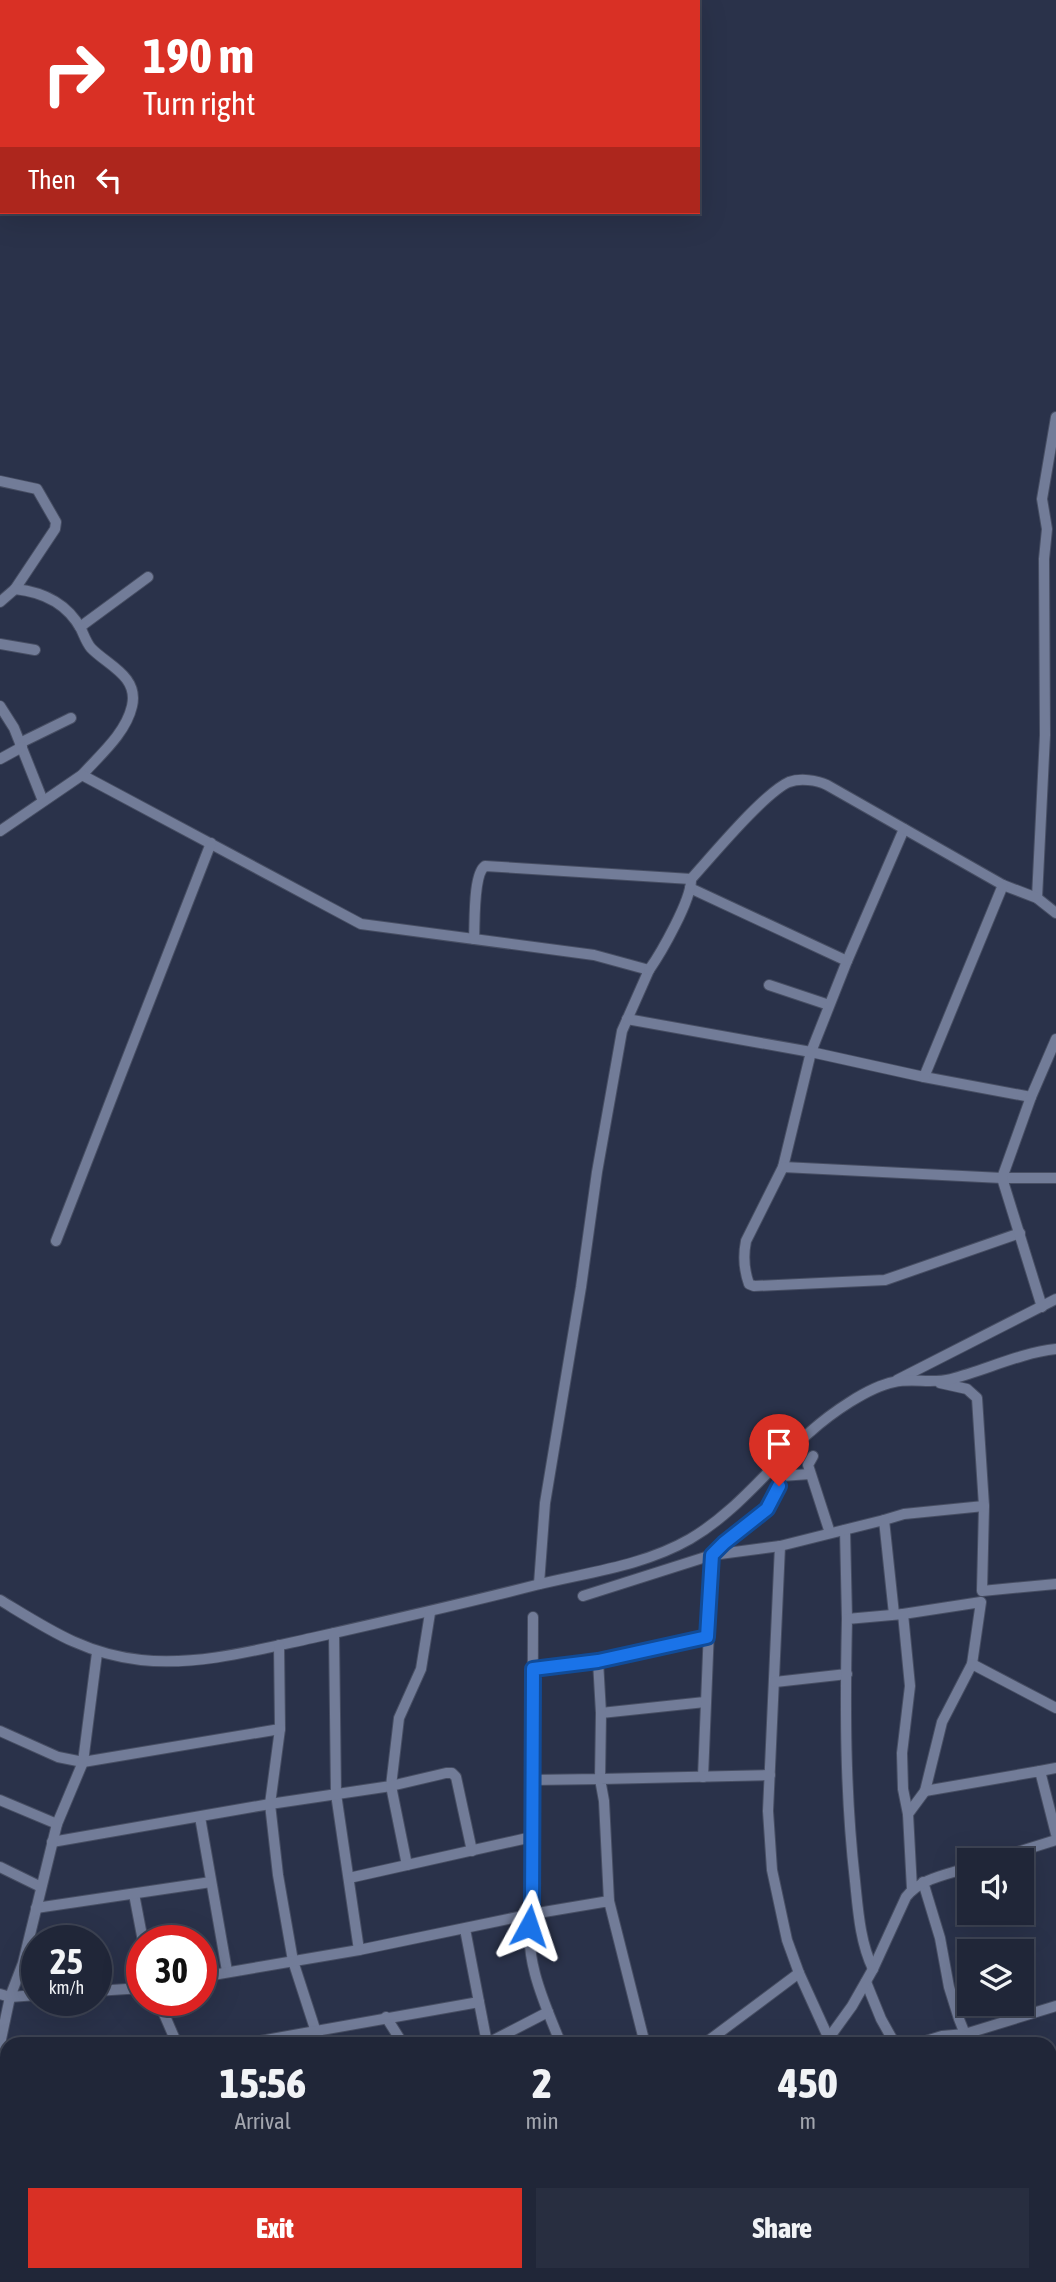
<!DOCTYPE html>
<style>
body{margin:0;font-family:"Asap Condensed",sans-serif;background:#282e40;color:#f1f3f6;height:100vh;display:flex;flex-direction:column;font-size:26px;white-space:nowrap}
*{box-sizing:border-box;margin:0}
p{font-size:23px;color:#a2a5ae}
.icon{flex:none;width:38px;height:38px;fill:none;stroke:currentColor;stroke-width:2;stroke-linecap:round;stroke-linejoin:round}
.map{position:relative;flex:1;overflow:hidden}
.sheet{position:absolute;left:0px;top:2037px;width:1057px;height:245px;display:flex;flex-direction:column;background:#202638;border-radius:21px 21px 0 0;box-shadow:0 7px 28px #0002,0 0 0 2px #3d4353}
.sheet>*{flex:none}
.top-card{position:absolute;left:0px;top:0px;width:700px;height:214px;box-shadow:0 7px 28px #0002,0 0 0 2px #3d4353;background:#d93025;color:#fff;overflow:hidden}
.buttons{position:absolute;left:957px;top:1848px;display:grid;gap:14px}
.buttons a{display:grid;place-items:center;width:77px;height:77px;border-radius:0px;background:#202638;box-shadow:0 7px 28px #0002,0 0 0 2px #3d4353;font-size:35px}
.speed{position:absolute;left:21px;top:1925px;display:flex;gap:14px;font-size:35px;font-weight:700;text-align:center}
.speed>*{display:grid;place-content:center;width:91px;height:91px;border-radius:50%;background:#202638;box-shadow:0 7px 28px #0002,0 0 0 2px #3d4353;line-height:1}
.speed small{font-size:18px;font-weight:400}
.speed .limit{border:10px solid #d22;background:#fff;color:#111}
.pin{position:absolute;display:grid;place-items:center;width:60px;height:60px;color:#fff;margin:-72px -30px;border-radius:50% 50% 50% 0;rotate:-45deg;box-shadow:0 0 7px #0007}
.pin .icon{rotate:45deg}
.me{position:absolute;width:77px;margin:-38px;rotate:5deg;stroke-linejoin:round;filter:drop-shadow(0 0 5px #0008)}
.turn{display:flex;align-items:center;gap:24px;height:147px;padding:0 28px;font-size:32px}
.turn .icon{width:91px;height:91px;stroke-width:2.5}
.turn b{display:block;font-size:49px;line-height:60px}
.then{display:flex;align-items:center;height:66px;padding:0 28px;background:#0003;gap:14px;font-size:26px}
.eta{display:flex;justify-content:space-evenly;align-items:center;height:119px;text-align:center}
.eta b{font-size:42px;font-weight:800;line-height:49px}
.primary-button{display:flex;gap:14px;margin-top:auto;padding:14px 28px}
.primary-button a{flex:1;height:80px;border-radius:0px;background:#d93025;color:#fff;font-size:28px;font-weight:800;line-height:80px;text-align:center}
.primary-button a+a{background:#282e40;color:#f1f3f6}
.map>svg:first-child{display:block}
.lines{fill:none;stroke-linecap:round;stroke-linejoin:round}
.street-casing{stroke:#474e63;stroke-width:12}
.primary-casing{stroke:#474e63;stroke-width:18}
.street{stroke:#727c98;stroke-width:10}
.primary{stroke:#a66f77;stroke-width:16}
.route-casing{stroke:#114b97;stroke-width:18}
.route{stroke:#1a73e8;stroke-width:12}
</style>
<div class="map">
<svg width="1056" height="2282" viewBox="0 0 1056 2282">
<rect width="100%" height="100%" fill="#2a324a"/>
<g class="lines">
<g class="street-casing">
<g id="street">
<path d="M53,0L60,2"/>
<path d="M0,9L2,7"/>
<path d="M0,82H2"/>
<path d="M0,481L37,489L56,522L55,529L15,589L0,602"/>
<path d="M15,589C43,592 67,603 81,629C84,635 86,642 91,648C107,665 139,676 132,706C126,733 100,755 82,775"/>
<path d="M80,627L148,577"/>
<path d="M0,644L35,650"/>
<path d="M0,706L14,728L43,801"/>
<path d="M20,743L71,718"/>
<path d="M0,759L22,747"/>
<path d="M904,829L847,961L811,1052L783,1167L746,1241C743,1256 744,1270 749,1284L754,1286L885,1280L1020,1233"/>
<path d="M0,831L82,775L361,924L594,955L649,970L622,1031L597,1172L581,1287L545,1503L539,1584"/>
<path d="M690,888L847,961"/>
<path d="M1037,898L1045,735L1044,559L1047,529L1042,499L1056,417"/>
<path d="M474,939C475,923 473,874 485,866L691,879"/>
<path d="M649,970C661,953 692,899 691,879C712,856 764,793 789,782C800,778 817,780 827,785L1003,885L1037,898L1056,913"/>
<path d="M769,985L829,1005"/>
<path d="M627,1019L811,1052L924,1077L1031,1097"/>
<path d="M924,1077L1003,885"/>
<path d="M783,1167L1002,1178H1056"/>
<path d="M56,1241L211,843"/>
<path d="M1042,1307L1002,1178L1031,1097L1056,1039"/>
<path d="M897,1380L1056,1299"/>
<path d="M940,1383L967,1389L977,1398L984,1506L982,1591L1056,1584"/>
<path d="M813,1456L808,1465L830,1533"/>
<path d="M781,1476L810,1474"/>
<path d="M884,1520L904,1514L984,1506"/>
<path d="M845,1530L847,1619"/>
<path d="M780,1546L768,1811L772,1870L787,1940L799,1973L829,2039"/>
<path d="M583,1596L712,1555L780,1546L884,1520L894,1614"/>
<path d="M0,1600C48,1629 84,1654 141,1660C198,1666 257,1650 312,1638C387,1621 462,1604 536,1585C589,1572 643,1566 690,1539C738,1511 769,1467 810,1432C830,1414 868,1387 894,1382C913,1378 932,1384 951,1379C986,1370 1020,1353 1056,1349"/>
<path d="M903,1614L981,1602L972,1664L942,1722L925,1791L908,1814"/>
<path d="M533,1617L532,1914C522,1956 545,2005 561,2044"/>
<path d="M334,1633L336,1794L359,1950"/>
<path d="M279,1645L280,1729L270,1804L278,1875L293,1961L316,2032L322,2044"/>
<path d="M972,1664L1056,1708"/>
<path d="M533,1669L598,1661L707,1637"/>
<path d="M775,1682L847,1674"/>
<path d="M601,1713L705,1702"/>
<path d="M0,1731L58,1757L83,1762L280,1729"/>
<path d="M1040,1771L1056,1768"/>
<path d="M703,1777L712,1555C727,1536 752,1528 767,1509C779,1494 782,1474 785,1457"/>
<path d="M531,1780L600,1779L601,1713L598,1661"/>
<path d="M925,1791L1040,1771L1056,1834"/>
<path d="M0,1800L57,1824"/>
<path d="M200,1817L227,1971"/>
<path d="M52,1842L270,1804L391,1786L399,1718L421,1669L430,1613"/>
<path d="M992,1860L1056,1840"/>
<path d="M407,1865L391,1786L446,1773H452L456,1777L472,1851"/>
<path d="M0,1867L41,1887"/>
<path d="M349,1878L532,1837"/>
<path d="M923,1882L940,1938L949,1987L959,2019L969,2044"/>
<path d="M134,1894L143,1941"/>
<path d="M609,1901L604,1801L600,1779L770,1775"/>
<path d="M36,1908L211,1882"/>
<path d="M873,1969C860,1942 858,1910 855,1881C845,1793 845,1707 847,1619L903,1614L910,1686L902,1753L903,1789L908,1814L912,1889"/>
<path d="M201,1977L359,1950L532,1914L609,1901L645,2044"/>
<path d="M866,1982L881,2019L895,2044"/>
<path d="M96,1991L142,1988"/>
<path d="M0,1994L10,1997L0,2044"/>
<path d="M37,1995L10,1997L23,1963L57,1824L83,1762L97,1653"/>
<path d="M158,2000L177,2044"/>
<path d="M479,2002L487,2043"/>
<path d="M386,2017L403,2044"/>
<path d="M826,2042L852,2006L873,1969L906,1897C921,1878 947,1875 970,1867"/>
<path d="M243,2044L479,2002L465,1929"/>
<path d="M486,2044L548,2012"/>
<path d="M704,2044L799,1973"/>
<path d="M916,2044L942,2036L965,2034L1056,2006"/>
<path d="M1050,2086L1056,2084"/>
<path d="M1050,2117L1056,2115"/>
<path d="M462,2275L465,2282"/>
<path d="M593,2275L599,2282"/>
<path d="M911,2275L913,2282"/>
<path d="M2,2282L7,2275"/>
<path d="M191,2282L195,2275"/>
<path d="M535,2282L544,2275"/>
<path d="M671,2282L683,2275"/>
<path d="M783,2282L794,2275"/>
</g>
</g>
<g class="primary-casing">
<g id="primary">
<path d="M0,2208L7,2210"/>
<path d="M0,2242L7,2246"/>
<path d="M70,2275L86,2282"/>
<path d="M150,2275L163,2282"/>
</g>
</g>
<use href="#street" class="street"/>
<use href="#primary" class="primary"/>
</g>
<g class="lines">
<g class="route-casing">
<path id="route" d="M529,1926L532,1914L533,1669L598,1661L707,1637L712,1555L724,1543L767,1509L779,1486"/>
</g>
<use href="#route" class="route"/>
</g>
</svg>
<div class="buttons">
<a><svg class="icon" aria-label="sound" viewBox="0 0 24 24"><path d="M4 9h4l5-4v14l-5-4H4zM17 9q2 3 0 6"/></svg></a>
<a><svg class="icon" aria-label="layers" viewBox="0 0 24 24"><path d="M12 4l9 5-9 5-9-5zM3 14l9 5 9-5"/></svg></a>
</div>
<div class="speed"><div>25<small>km/h</small></div><div class="limit">30</div></div>
<div class="pin" style="left:779px;top:1486px;background:#d93025"><svg class="icon" aria-label="arrive" viewBox="0 0 24 24"><path d="M6 21V4h12l-3 4 3 4H6"/></svg></div>
<svg class="me" style="left:529px;top:1926px" viewBox="-20 -20 40 40"><path d="M0-17L14 15 0 8-14 15z" fill="#1a73e8" stroke="#fff" stroke-width="4"/></svg>
<div class="top-card">
<div class="turn"><svg class="icon" aria-label="right" viewBox="0 0 24 24"><path d="M7 20v-9h11M14 6l5 5-5 5"/></svg><div><b>190 m</b>Turn right</div></div>
<div class="then">Then<svg class="icon" aria-label="left" viewBox="0 0 24 24"><path d="M17 20v-9H6M10 6l-5 5 5 5"/></svg></div>
</div>
<section class="sheet">
<div class="eta">
<div><b>15:56</b><p>Arrival</p></div>
<div><b>2</b><p>min</p></div>
<div><b>450</b><p>m</p></div>
</div>
<div class="primary-button"><a>Exit</a><a>Share</a></div>
</section>
</div>
